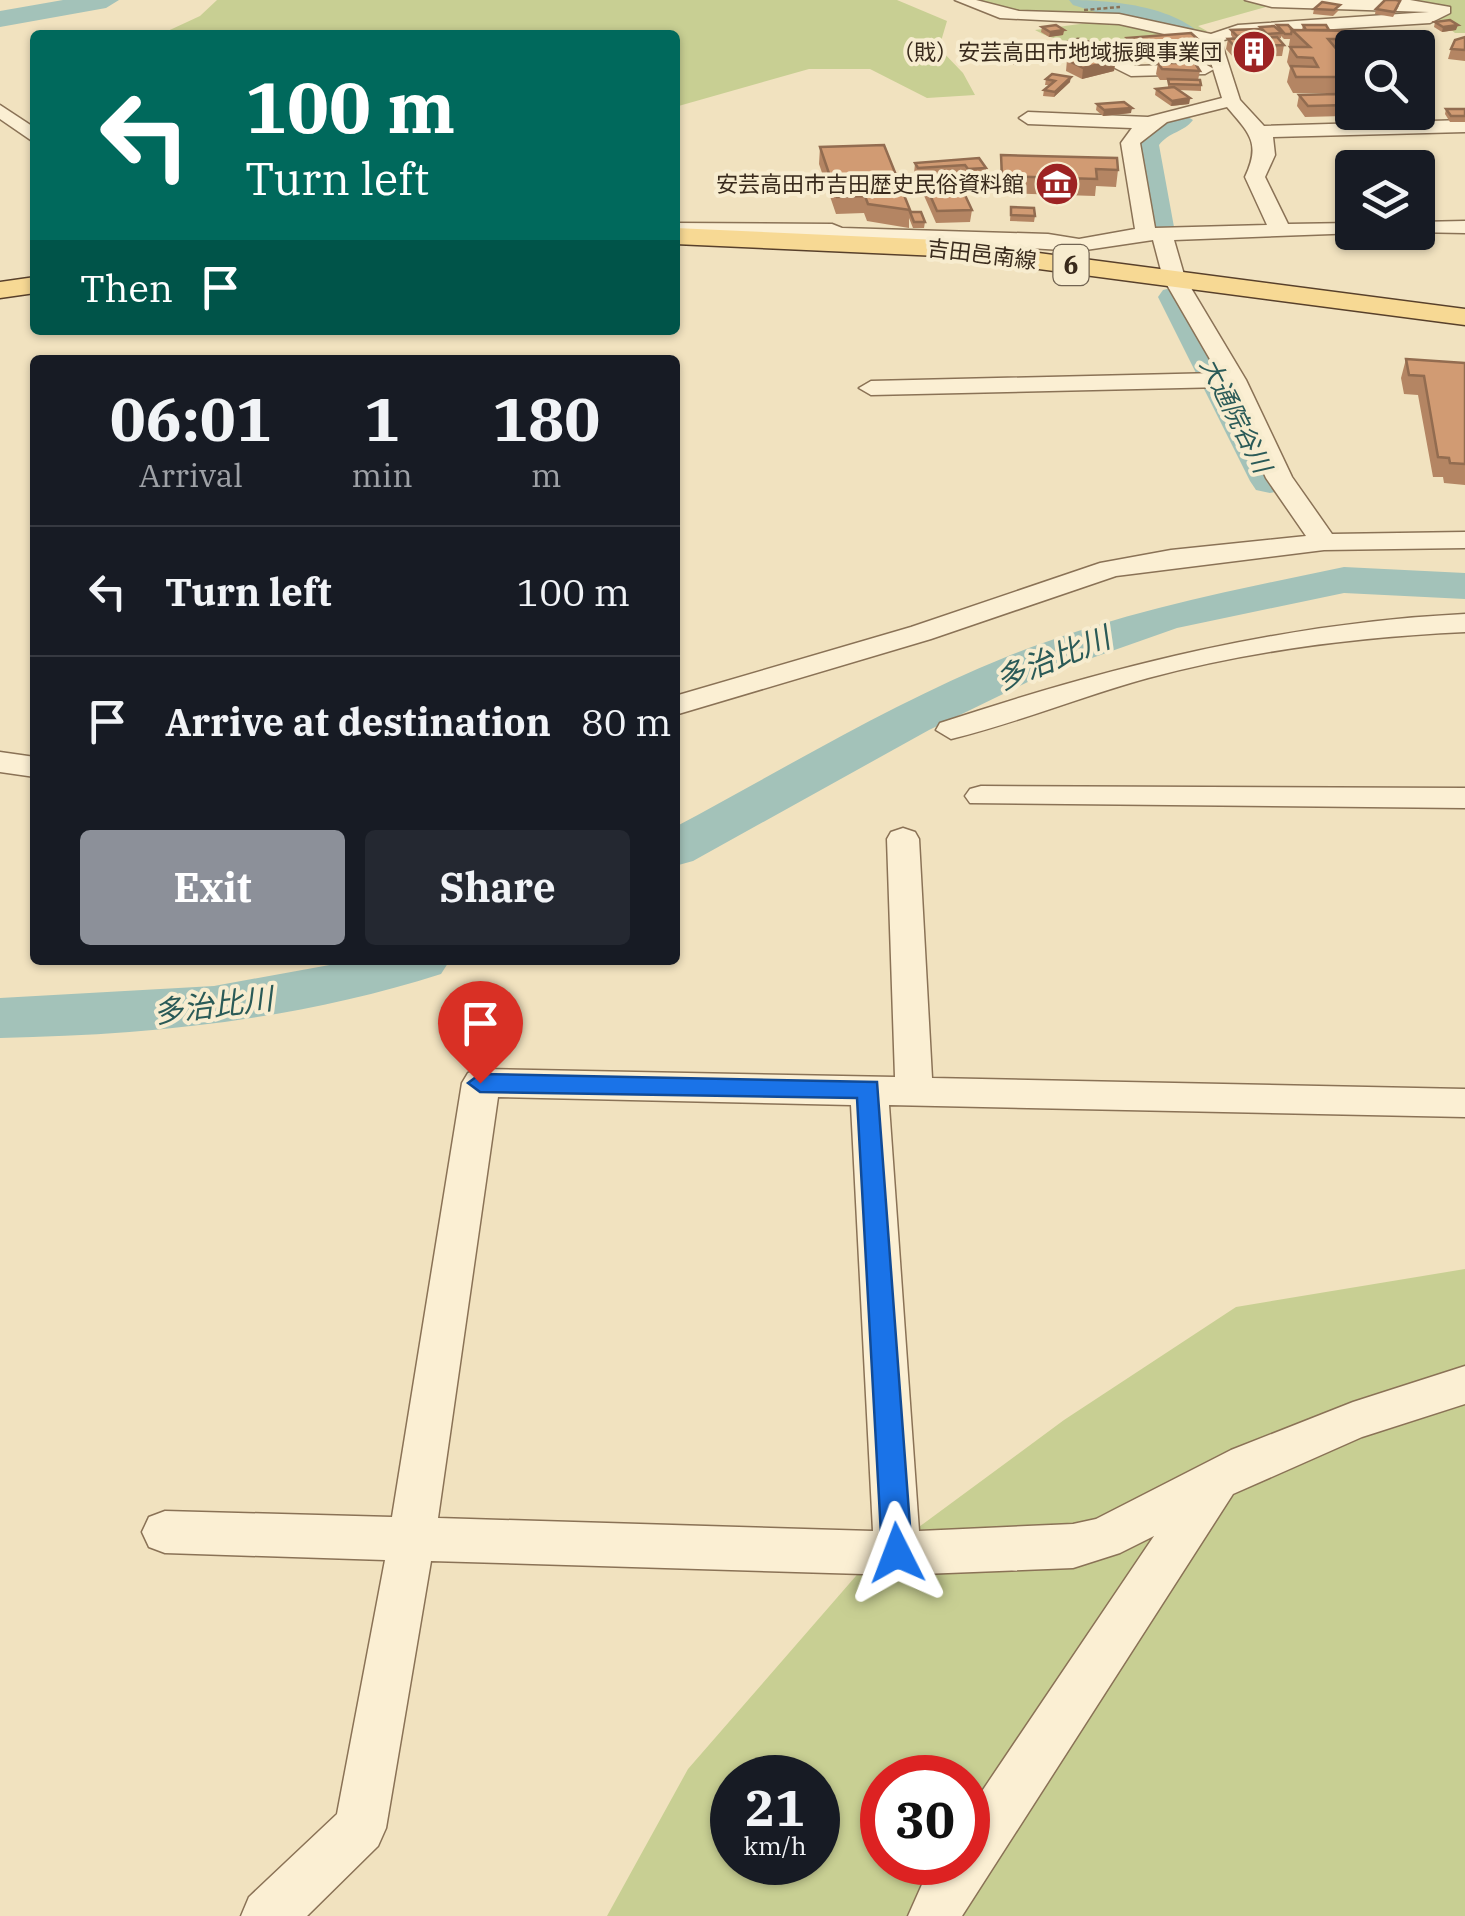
<!DOCTYPE html>
<meta charset="utf-8">
<style>
body{margin:0;font-family:"IBM Plex Serif","Noto Sans JP",serif;background:#242831;color:#f1f3f6;height:100vh;display:flex;flex-direction:column;font-size:38px;white-space:nowrap}
*{box-sizing:border-box;margin:0}
p{font-size:32px;color:#9ea1a6}
.icon{flex:none;width:55px;height:55px;fill:none;stroke:currentColor;stroke-width:2;stroke-linecap:round;stroke-linejoin:round}
.map{position:relative;flex:1;overflow:hidden}
.drawer{position:absolute;left:30px;top:355px;width:650px;height:610px;display:flex;flex-direction:column;background:#171b24;border-radius:10px;box-shadow:0 2px 8px #0004}
.drawer>*{flex:none}
.banner{position:absolute;left:30px;top:30px;width:650px;height:305px;border-radius:10px;box-shadow:0 2px 8px #0004;background:#00695c;color:#fff;overflow:hidden}
.tools{position:absolute;left:1335px;top:30px;display:grid;gap:20px}
.tools a{display:grid;place-items:center;width:100px;height:100px;border-radius:10px;background:#171b24;box-shadow:0 2px 8px #0004;font-size:50px}
.speed{position:absolute;left:710px;top:1755px;display:flex;gap:20px;font-size:50px;font-weight:700;text-align:center}
.speed>*{display:grid;place-content:center;width:130px;height:130px;border-radius:50%;background:#171b24;box-shadow:0 2px 8px #0004;line-height:1}
.speed small{font-size:25px;font-weight:400}
.speed .limit{border:15px solid #d22;background:#fff;color:#111}
.pin{position:absolute;display:grid;place-items:center;width:85px;height:85px;color:#fff;margin:-102px -42px;border-radius:50% 50% 50% 0;rotate:-45deg;box-shadow:0 0 10px #0007}
.pin .icon{rotate:45deg}
.me{position:absolute;width:110px;margin:-55px;rotate:357deg;stroke-linejoin:round;filter:drop-shadow(0 0 8px #0008)}
.turn{display:flex;align-items:center;gap:35px;height:210px;padding:0 50px;font-size:45px}
.turn .icon{width:130px;height:130px;stroke-width:2.5}
.turn b{display:block;font-size:70px;line-height:85px}
.then{display:flex;align-items:center;height:95px;padding:0 50px;background:#0003;gap:20px;font-size:38px}
.eta{display:flex;justify-content:space-evenly;align-items:center;height:170px;text-align:center}
.eta b{font-size:60px;font-weight:700;line-height:70px}
.cta{display:flex;gap:20px;margin-top:auto;padding:20px 50px}
.cta a{flex:1;height:115px;border-radius:10px;background:#8c9099;color:#fff;font-size:40px;font-weight:700;line-height:115px;text-align:center}
.cta a+a{background:#242831;color:#f1f3f6}
ul{padding:0;list-style:none}
li{display:flex;align-items:center;gap:30px;height:130px;padding:0 50px;border-top:2px solid #363941}
li div{flex:1}
li b{display:block;font-size:38px}
li em{font-style:normal}
.map>svg:first-child{display:block}
.green{fill:#c8cf93;fill-rule:evenodd}
.lines{fill:none;stroke-linecap:round;stroke-linejoin:round}
.river{fill:#a3c2b9;fill-rule:evenodd}
.minor-casing{stroke:#8a7256;stroke-width:3}
.major-casing{stroke:#58402b;stroke-width:3}
.minor{fill:#fbefd3;fill-rule:evenodd}
.major{fill:#f7d994;fill-rule:evenodd}
.path-bridge{stroke:#8a7256;stroke-width:2.5;stroke-dasharray:4 2.5;stroke-linecap:butt}
.wall{fill:#b48563}
.shaded-wall{fill:#926c50}
.building{fill:#d19b73;stroke:#926c50;stroke-width:2.5}
.route{fill:#1a73e8;stroke:#114b97;stroke-width:2.5}
.labels{text-anchor:middle;stroke-width:8;stroke-linejoin:round;paint-order:stroke}
.far-poi-label{font-size:22px;fill:#392a1c;stroke:#f7eccf;text-anchor:end}
.far-street-label{font-size:22px;fill:#392a1c;stroke:#f7eccf}
.shield{fill:#f7eccf;stroke:#726452;stroke-width:2.5}
.shield-label{font-size:25px;font-weight:bold;fill:#392a1c}
.far-water-label{font-size:25px;font-style:italic;fill:#2a5a57;stroke:#f7eccf}
.water-label{font-size:30px;font-style:italic;fill:#2a5a57;stroke:#f7eccf}
</style>
<div class="map">
<svg width="1465" height="1916" viewBox="0 0 1465 1916">
<rect width="100%" height="100%" fill="#f1e2bf"/>
<g class="green">
<path d="M217,0H897L947,21L939,48L963,73L975,95L927,98L870,69H809L675,107V35H159L200,16Z"/>
<path d="M968,0H1465V33H1455L1416,2L1291,0L1198,26L1207,31L1199,35L1142,22L1037,16Z"/>
<path d="M1102,21H1122L1186,40C1141,44 1073,53 1035,30Z"/>
<path d="M1465,1269V1916H607L688,1769L862,1569L1064,1420L1236,1307ZM732,1778H818V1862H732ZM882,1778H968V1862H882Z"/>
</g>
<g class="lines">
<g class="river">
<path d="M63,0H119L106,8L0,27V11Z"/>
<path d="M1069,0C1113,0 1182,6 1210,44L1197,52L1168,34L1073,5Z"/>
<path d="M1178,111L1193,120C1184,132 1169,132 1159,145L1174,227L1158,237L1142,227L1129,145L1148,120Z"/>
<path d="M1175,287L1187,290L1192,297L1290,481L1284,490L1270,493L1256,490L1250,481L1158,297L1163,290Z"/>
<path d="M1344,567L1465,573V599L1344,593L1177,628L1038,677L929,730L693,861L675,866V827C784,769 892,703 1006,657C1116,613 1229,591 1344,567Z"/>
<path d="M357,960H450L441,974C296,1020 152,1035 0,1038V998L214,986Z"/>
</g>
<g class="minor-casing">
<g id="minor">
<path d="M955,0H976L1019,11L1119,14L1211,34L1238,25L1429,12L1272,7L1245,0H1410L1450,7V13L1430,23L1240,35L1221,41L1240,100L1264,126L1465,120V132L1273,137L1275,155L1265,177L1288,224L1352,223V232L1359,233L1174,240L1185,278L1246,380L1292,477L1332,534L1465,532V548L1324,550L1116,576L931,639L675,715V696L911,627L1100,563L1171,550L1306,536L1266,478L1225,387L871,395L859,388L871,381L1218,373L1163,278L1153,240L1079,251L827,236L675,235V223L832,224L842,228L1048,234L1079,239L1135,229L1121,143L1132,128L1028,124L1019,118L1028,112L1148,117L1222,98L1205,43L1119,24L1000,18ZM1227,107C1250,134 1261,143 1245,177L1267,225L1155,228L1140,143L1167,122Z"/>
<path d="M1078,39L1104,46L1135,66L1205,64L1214,69L1205,74L1131,76L1077,49L1016,64L1007,59Z"/>
<path d="M0,105L35,128V143L0,119Z"/>
<path d="M1465,221V233L1411,232H1418V222Z"/>
<path d="M1465,614V632C1358,637 1252,650 1148,678C1082,696 1017,723 951,739L936,730L940,723C1112,666 1283,623 1465,614Z"/>
<path d="M0,752L35,757V777L0,772Z"/>
<path d="M981,786L1465,788V808L970,803L965,796L970,789Z"/>
<path d="M903,828L915,832L919,839L932,1078L1465,1089V1117L889,1105L919,1531L1073,1524L1096,1519L1231,1450L1353,1402L1465,1366V1404L1362,1437L1233,1494L962,1916H908L932,1862H968V1812L1154,1536L1120,1553L1073,1568L897,1575L431,1561L386,1828L378,1846L307,1916H241L249,1897L337,1814L385,1560L165,1553L149,1547L142,1532L149,1517L165,1511L392,1517L462,1083L468,1073L481,1069L895,1077L887,839L891,832ZM498,1097L851,1105L873,1531L438,1518Z"/>
</g>
</g>
<g class="major-casing">
<g id="major">
<path d="M675,228L939,240L1465,309V325L939,256L675,244Z"/>
<path d="M35,277V293L0,298V282Z"/>
</g>
</g>
<use href="#minor" class="minor"/>
<use href="#major" class="major"/>
<path class="path-bridge" d="M1084,10L1120,7"/>
</g>
<g class="wall">
<path d="M1399,6L1393,17L1375,14L1376,9Z"/>
<path d="M1314,9L1339,10L1333,16L1313,14Z"/>
<path d="M1435,22L1456,30L1442,32L1434,27Z"/>
<path d="M1277,25L1293,30H1302L1303,25L1329,31L1426,39L1423,55H1418V48H1352V54H1341L1348,63L1352,64V93H1293L1287,82L1290,68L1287,62L1290,47L1289,45L1290,39H1284L1281,36V38L1278,39L1284,45L1282,56L1233,57L1226,49L1228,39L1233,38L1231,35V30H1260V27L1276,28Z"/>
<path d="M1042,27L1064,30L1063,35L1049,37L1041,32Z"/>
<path d="M1465,37V61L1448,59L1451,49Z"/>
<path d="M1127,38L1199,52L1135,57L1125,48Z"/>
<path d="M1059,49L1098,50V53L1116,56L1114,71L1082,79L1066,71L1067,60H1068L1059,54Z"/>
<path d="M1158,63L1200,71L1198,80L1201,85V91L1178,90L1190,98L1189,104L1171,106L1155,95L1156,89L1168,88V80H1160L1156,74Z"/>
<path d="M1046,79L1070,82L1054,97L1043,96L1044,90L1049,85H1045Z"/>
<path d="M1299,95L1344,102L1345,99H1352V112H1375L1374,116L1354,117L1346,107L1344,116L1305,117L1297,106Z"/>
<path d="M1097,104L1131,113L1103,116L1096,110Z"/>
<path d="M1446,109H1465V122H1450L1445,114Z"/>
<path d="M820,147L910,210V212L925,222L924,228H913L909,218V228L867,221L864,213L836,214L819,164Z"/>
<path d="M1001,155L1118,170L1116,187L1096,186L1095,196L1000,193Z"/>
<path d="M979,158L986,168L985,179L967,180L964,176L917,179L914,174L915,163Z"/>
<path d="M923,179L972,210L970,222L936,223L922,191Z"/>
<path d="M1011,207L1035,216L1034,222L1010,221Z"/>
<path d="M1406,359L1465,363V485L1444,483L1443,477H1433L1418,395L1404,394L1401,378Z"/>
</g>
<g class="shaded-wall">
<path d="M1458,25L1456,30L1442,32L1443,27Z"/>
<path d="M1064,30L1063,35L1049,37L1050,32Z"/>
<path d="M1201,42L1199,52L1135,57L1137,47Z"/>
<path d="M1098,50V56L1069,60L1070,55Z"/>
<path d="M1116,56L1114,71L1082,79L1083,68Z"/>
<path d="M1071,77L1070,82L1054,97L1055,92Z"/>
<path d="M1190,98L1189,104L1171,106L1172,101Z"/>
<path d="M1132,108L1131,113L1103,116L1104,110Z"/>
</g>
<g class="building">
<path d="M1385,0H1396L1400,1L1394,12L1376,9Z"/>
<path d="M1322,2L1340,5L1334,10L1314,9Z"/>
<path d="M1450,20L1458,25L1443,27L1435,22Z"/>
<path d="M1056,25L1064,30L1050,32L1042,27Z"/>
<path d="M1277,25H1288L1293,30H1292L1291,34H1285Z"/>
<path d="M1303,25H1326L1329,30H1306Z"/>
<path d="M1274,26L1282,33L1267,34L1260,27Z"/>
<path d="M1259,29L1264,34L1237,36L1231,30Z"/>
<path d="M1292,30L1421,32L1426,39H1328L1348,63L1352,64V77H1296L1291,66L1318,67L1313,58L1297,57L1290,47H1310Z"/>
<path d="M1191,33L1201,42L1137,47L1127,38Z"/>
<path d="M1277,37L1284,45L1235,47L1228,39Z"/>
<path d="M1465,37V50L1451,49L1455,40Z"/>
<path d="M1088,44L1098,50L1070,55L1059,49Z"/>
<path d="M1106,51L1116,56L1109,58L1116,60L1083,68L1067,60Z"/>
<path d="M1158,63H1195L1200,71L1162,69Z"/>
<path d="M1052,74L1071,77L1055,92L1044,90L1055,81L1046,79Z"/>
<path d="M1168,79L1200,80L1201,85L1169,84Z"/>
<path d="M1174,87L1190,98L1172,101L1156,89Z"/>
<path d="M1337,94L1346,105L1308,106L1299,95Z"/>
<path d="M1345,99H1352V108Z"/>
<path d="M1124,102L1132,108L1104,110L1097,104Z"/>
<path d="M1446,109H1465V116H1451Z"/>
<path d="M884,145L910,210L868,204L865,196L837,197L820,147Z"/>
<path d="M1001,155L1117,158L1118,170L1096,169L1097,179L1002,176Z"/>
<path d="M979,158L986,168L968,169L965,165L918,168L915,163Z"/>
<path d="M957,178L972,210L937,211L923,179Z"/>
<path d="M1011,207L1034,208L1035,216L1011,215Z"/>
<path d="M910,212H921L925,222H914Z"/>
<path d="M1406,359L1465,363V464L1450,463L1449,458L1438,457L1424,376L1409,375Z"/>
</g>
<path class="route" d="M480,1074L877,1082L912,1553L908,1563L897,1567L887,1563L882,1553L857,1098L480,1092L468,1083Z"/>
<defs>
<g id="building-disc" transform="scale(2.25)"><circle r="9.5" fill="#9d2323" stroke="#f7eccf"/><path d="M-4-6H4V6H1V3H-1V6H-4ZM-2.5-4.3h1.7v1.8h-1.7ZM.8-4.3h1.7v1.8H.8ZM-2.5-1h1.7V.8h-1.7ZM.8-1h1.7V.8H.8Z" fill="#fff"/></g>
<g id="museum-disc" transform="scale(2.25)"><circle r="9.5" fill="#9d2323" stroke="#f7eccf"/><path d="M0-6L6-3V-2H-6V-3ZM-5-1h2V3h-2ZM-1-1h2V3h-2ZM3-1h2V3H3ZM-6 4H6V6H-6Z" fill="#fff"/></g>
</defs>
<g fill-rule="evenodd">
<use href="#building-disc" x="1254" y="52"/>
<use href="#museum-disc" x="1057" y="184"/>
</g>
<g class="labels">
<g class="far-poi-label">
<text x="1222" y="60">（戝）安芸高田市地域振興事業団</text>
<text x="1024" y="192">安芸高田市吉田歴史民俗資料館</text>
</g>
<g class="far-street-label">
<text transform="translate(982 254) rotate(7)" y="8">吉田邑南線</text>
</g>
<rect class="shield" x="1053.5" y="245" width="35" height="40" rx="8"/>
<g class="shield-label">
<text x="1071" y="274">6</text>
</g>
<g class="far-water-label">
<text transform="translate(1236 415) rotate(63)" y="9">大通院谷川</text>
</g>
<g class="water-label">
<text transform="translate(1053 659) rotate(-22)" y="10">多治比川</text>
<text transform="translate(213 1006) rotate(-7)" y="10">多治比川</text>
</g>
</g>
</svg>
<div class="tools">
<a><svg class="icon" aria-label="search" viewBox="0 0 24 24"><circle cx="10" cy="10" r="6"/><path d="M15 15l6 6"/></svg></a>
<a><svg class="icon" aria-label="layers" viewBox="0 0 24 24"><path d="M12 4l9 5-9 5-9-5zM3 14l9 5 9-5"/></svg></a>
</div>
<div class="speed"><div>21<small>km/h</small></div><div class="limit">30</div></div>
<div class="pin" style="left:480px;top:1083px;background:#d93025"><svg class="icon" aria-label="arrive" viewBox="0 0 24 24"><path d="M6 21V4h12l-3 4 3 4H6"/></svg></div>
<svg class="me" style="left:897px;top:1553px" viewBox="-20 -20 40 40"><path d="M0-17L14 15 0 8-14 15z" fill="#1a73e8" stroke="#fff" stroke-width="4"/></svg>
<div class="banner">
<div class="turn"><svg class="icon" aria-label="left" viewBox="0 0 24 24"><path d="M17 20v-9H6M10 6l-5 5 5 5"/></svg><div><b>100 m</b>Turn left</div></div>
<div class="then">Then<svg class="icon" aria-label="arrive" viewBox="0 0 24 24"><path d="M6 21V4h12l-3 4 3 4H6"/></svg></div>
</div>
<section class="drawer">
<div class="eta">
<div><b>06:01</b><p>Arrival</p></div>
<div><b>1</b><p>min</p></div>
<div><b>180</b><p>m</p></div>
</div>
<ul>
<li><svg class="icon" aria-label="left" viewBox="0 0 24 24"><path d="M17 20v-9H6M10 6l-5 5 5 5"/></svg><div><b>Turn left</b></div><em>100 m</em></li>
<li><svg class="icon" aria-label="arrive" viewBox="0 0 24 24"><path d="M6 21V4h12l-3 4 3 4H6"/></svg><div><b>Arrive at destination</b></div><em>80 m</em></li>
</ul>
<div class="cta"><a>Exit</a><a>Share</a></div>
</section>
</div>
